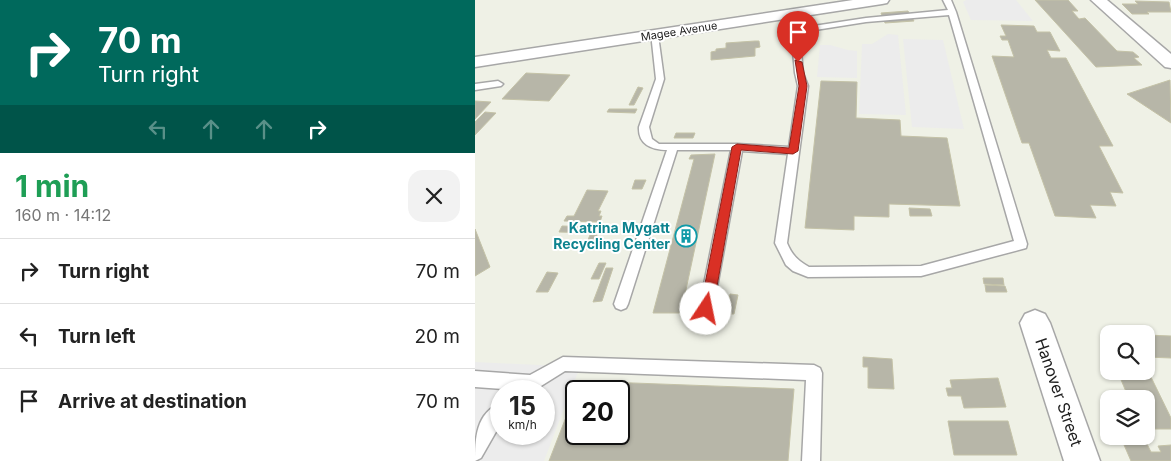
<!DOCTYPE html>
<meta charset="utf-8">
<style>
body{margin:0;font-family:Inter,sans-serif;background:#f2f2f2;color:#222;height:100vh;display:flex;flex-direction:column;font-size:19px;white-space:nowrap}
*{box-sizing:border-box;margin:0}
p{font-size:16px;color:#767676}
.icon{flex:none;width:28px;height:28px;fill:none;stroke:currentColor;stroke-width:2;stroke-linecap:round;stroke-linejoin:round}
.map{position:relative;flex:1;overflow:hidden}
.details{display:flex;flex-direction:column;background:#fff;width:475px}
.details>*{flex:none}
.hud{background:#00695c;color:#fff;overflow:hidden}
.fabs{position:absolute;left:625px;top:325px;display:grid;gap:10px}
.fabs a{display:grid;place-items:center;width:55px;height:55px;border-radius:10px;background:#fff;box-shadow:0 1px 4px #0004;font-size:25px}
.speed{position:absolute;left:15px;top:380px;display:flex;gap:10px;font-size:25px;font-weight:700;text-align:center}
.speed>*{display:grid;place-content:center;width:65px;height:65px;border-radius:50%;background:#fff;box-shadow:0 1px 4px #0004;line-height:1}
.speed small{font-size:12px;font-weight:400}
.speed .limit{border:2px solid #111;border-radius:8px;background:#fff;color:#111}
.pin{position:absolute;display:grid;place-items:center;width:42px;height:42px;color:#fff;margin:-51px -21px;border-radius:50% 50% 50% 0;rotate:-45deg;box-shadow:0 0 5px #0007}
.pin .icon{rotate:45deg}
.me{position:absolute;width:55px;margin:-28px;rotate:11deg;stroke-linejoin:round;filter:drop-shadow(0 0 4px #0008)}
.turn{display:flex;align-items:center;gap:18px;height:105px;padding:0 15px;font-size:22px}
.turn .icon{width:65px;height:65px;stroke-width:2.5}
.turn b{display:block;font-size:35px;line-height:42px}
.lanes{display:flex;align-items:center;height:48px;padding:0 15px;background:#0003;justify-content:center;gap:25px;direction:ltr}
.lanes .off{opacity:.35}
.round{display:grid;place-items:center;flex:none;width:52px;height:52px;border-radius:15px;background:#f2f2f2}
.head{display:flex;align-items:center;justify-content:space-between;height:85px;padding:0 15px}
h1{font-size:30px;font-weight:700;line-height:38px;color:#1e9e55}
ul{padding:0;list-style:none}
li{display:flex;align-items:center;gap:15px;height:65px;padding:0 15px;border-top:1px solid #e0e0e0}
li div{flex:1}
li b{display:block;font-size:19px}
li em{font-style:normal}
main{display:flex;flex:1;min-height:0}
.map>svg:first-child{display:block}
.parking{fill:#ececec;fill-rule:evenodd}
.building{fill:#b7b6a8;stroke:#c4c2a7;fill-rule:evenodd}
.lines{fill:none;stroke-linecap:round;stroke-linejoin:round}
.lane-casing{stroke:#a7a7a7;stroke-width:3}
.street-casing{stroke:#a7a7a7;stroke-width:3}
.lane{fill:#fff;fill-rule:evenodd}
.street{fill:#fff;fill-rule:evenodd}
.route{fill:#d93025;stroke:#8d1f18}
.labels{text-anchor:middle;stroke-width:4;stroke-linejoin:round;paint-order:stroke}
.far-street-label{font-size:11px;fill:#202020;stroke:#fff}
.culture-label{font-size:14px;font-weight:bold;fill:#0d838f;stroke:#fff;text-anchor:end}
.near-street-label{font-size:16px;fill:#202020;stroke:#fff}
</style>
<main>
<section class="details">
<div class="hud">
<div class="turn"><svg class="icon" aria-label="right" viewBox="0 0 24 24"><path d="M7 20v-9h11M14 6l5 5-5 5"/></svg><div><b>70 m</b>Turn right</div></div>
<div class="lanes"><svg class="icon off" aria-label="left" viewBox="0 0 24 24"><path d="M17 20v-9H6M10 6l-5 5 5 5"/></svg><svg class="icon off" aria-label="ahead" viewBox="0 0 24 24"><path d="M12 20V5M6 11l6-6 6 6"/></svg><svg class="icon off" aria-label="ahead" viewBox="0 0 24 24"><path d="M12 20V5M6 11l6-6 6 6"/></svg><svg class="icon" aria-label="right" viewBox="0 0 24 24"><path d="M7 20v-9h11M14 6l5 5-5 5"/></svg></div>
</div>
<div class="head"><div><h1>1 min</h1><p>160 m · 14:12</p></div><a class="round"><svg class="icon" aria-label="close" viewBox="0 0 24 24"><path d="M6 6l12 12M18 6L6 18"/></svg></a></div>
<ul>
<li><svg class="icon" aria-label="right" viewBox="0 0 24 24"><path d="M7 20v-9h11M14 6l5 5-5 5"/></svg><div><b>Turn right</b></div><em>70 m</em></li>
<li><svg class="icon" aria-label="left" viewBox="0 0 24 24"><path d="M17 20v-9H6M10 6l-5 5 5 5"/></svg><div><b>Turn left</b></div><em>20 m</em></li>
<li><svg class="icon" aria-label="arrive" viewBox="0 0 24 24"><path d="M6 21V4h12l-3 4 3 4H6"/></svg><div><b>Arrive at destination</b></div><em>70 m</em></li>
</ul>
</section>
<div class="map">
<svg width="696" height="461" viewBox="0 0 696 461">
<rect width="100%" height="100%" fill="#eff1e6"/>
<g class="parking">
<path d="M491,0H541L558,21L496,20L488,2Z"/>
<path d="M413,34L423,35L431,115L384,114L387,44H397Z"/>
<path d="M428,39L468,40L489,129L437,127Z"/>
<path d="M345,45H355L373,50L382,51V78L342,77Z"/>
<path d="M0,362L105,367L69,461H0ZM26,391H69V434H26Z"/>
</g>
<g class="building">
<path d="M560,0H593L603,11H597L604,19L610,18L642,51L658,52L664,57L659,58L667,65L621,67Z"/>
<path d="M660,1L694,2L696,12H672L674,14H657L647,4H663Z"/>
<path d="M433,11L439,21L410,23L406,13Z"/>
<path d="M526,25L559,26L562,32H575L585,51L572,50L576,58H591L638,146H624L648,193L635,192L641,206L615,205L621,218L580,216L554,143H547L517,56L539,57L533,40H527L525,36H531Z"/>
<path d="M280,41H284L285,47L280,48V56L236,60V52L241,51V49L251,48V43Z"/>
<path d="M51,73L95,75L74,101L27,99Z"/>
<path d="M695,80L696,123L652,94Z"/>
<path d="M346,81L382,82L381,118L425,120L426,136L472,138L485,206L414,204V217L379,216V230L330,228Z"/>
<path d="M163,87L168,88L159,105H154Z"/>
<path d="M0,101L16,102L0,119Z"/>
<path d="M134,109H162L160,113L132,112Z"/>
<path d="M10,112L21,113L0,135V122Z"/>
<path d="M201,133H220L218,138H199Z"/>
<path d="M240,154L206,313H178L219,159H214L216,155Z"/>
<path d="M160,180H171L167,189H157Z"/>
<path d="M112,190L133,191L123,211H126L124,216H127L125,222L89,221L92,216H99Z"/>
<path d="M434,208L455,209L457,216H435Z"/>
<path d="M87,226L123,227L120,233L84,232Z"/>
<path d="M0,229L15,267L0,276Z"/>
<path d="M115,235H122L116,249H109Z"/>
<path d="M124,263H131L124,279H116Z"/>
<path d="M131,268H138L127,301L118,302Z"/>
<path d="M72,272L83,273L73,292H61Z"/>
<path d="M508,278H528L529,285L509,284Z"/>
<path d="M510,285L530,286L532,292H511Z"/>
<path d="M255,294L263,295L259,314H252Z"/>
<path d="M671,335L696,336V358L671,357Z"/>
<path d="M388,357L417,359L419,389L393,388V367H388Z"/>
<path d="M644,375H675L696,418V429H671V399H649L647,394H652Z"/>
<path d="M523,378L531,407L489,408L486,396H473L471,388H477L475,380Z"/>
<path d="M105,381L319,389L313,461H74ZM101,391H144V434H101Z"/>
<path d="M473,421H533L542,455H479Z"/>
<path d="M646,438H669L676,452H686L683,446L696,445V461H656Z"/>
</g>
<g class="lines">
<g class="lane-casing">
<g id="lane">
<path d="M468,0H476L481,12L552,244L551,248L446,276L333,277L318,271L311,265L300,243L313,154L267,151L238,309L236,313L231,315L226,313L224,309L256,150H202L153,304L151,308L146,310L141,308L139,304L192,150C176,150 163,144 164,127L181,79L176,33L183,35L189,79L174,127L177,139L184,144H262L314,147L323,86L320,73L317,40L332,27L391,18L473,10ZM474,15L539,241L446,266L334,267C323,261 317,255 312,243L333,86L328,73L325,40L334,31L391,22Z"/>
<path d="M23,81L28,84L26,86L0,90V84Z"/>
<path d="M88,357L339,365L345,368L347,373L345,461H327L331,380L90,371L58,391L0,387V371L55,375Z"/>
<path d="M26,403V423L6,458L0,461C0,438 1,413 26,403Z"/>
</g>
</g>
<g class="street-casing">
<g id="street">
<path d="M378,0H414L412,3L407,4L0,67V57Z"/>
<path d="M616,0H632L696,54V68L690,67Z"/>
<path d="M560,310L570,314L575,323L625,461H589L545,323L550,314Z"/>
</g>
</g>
<use href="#lane" class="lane"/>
<use href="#street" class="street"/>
</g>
<path class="route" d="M320,60L327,62L332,86L323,151L318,154L266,150L238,309L236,313L231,315L227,313L225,309L257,147L262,144L314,148L324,86Z"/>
<defs>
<g id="building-ring" transform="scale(1.125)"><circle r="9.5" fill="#fff" stroke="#0f9aa8" stroke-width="1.5"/><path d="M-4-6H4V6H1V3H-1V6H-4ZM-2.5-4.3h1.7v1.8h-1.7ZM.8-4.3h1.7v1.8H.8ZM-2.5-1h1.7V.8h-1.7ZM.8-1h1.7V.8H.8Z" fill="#0f9aa8"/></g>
</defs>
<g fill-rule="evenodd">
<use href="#building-ring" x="211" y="236"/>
</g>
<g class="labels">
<g class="far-street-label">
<text transform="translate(204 31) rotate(-9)" y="4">Magee Avenue</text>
</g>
<g class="culture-label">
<text x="195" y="233">Katrina Mygatt<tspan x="195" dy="16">Recycling Center</tspan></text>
</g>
<g class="near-street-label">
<text transform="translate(584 392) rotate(71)" y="6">Hanover Street</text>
</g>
</g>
</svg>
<div class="fabs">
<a><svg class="icon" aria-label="search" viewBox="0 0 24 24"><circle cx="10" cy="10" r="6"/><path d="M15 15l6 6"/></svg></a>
<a><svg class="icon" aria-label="layers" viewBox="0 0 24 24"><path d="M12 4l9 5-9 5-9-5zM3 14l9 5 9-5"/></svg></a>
</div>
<div class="speed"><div>15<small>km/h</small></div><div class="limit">20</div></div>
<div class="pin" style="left:323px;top:62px;background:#d93025"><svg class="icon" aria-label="arrive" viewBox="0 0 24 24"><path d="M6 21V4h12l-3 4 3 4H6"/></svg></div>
<svg class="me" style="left:231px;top:309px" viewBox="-20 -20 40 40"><circle r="19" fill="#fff"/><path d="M0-13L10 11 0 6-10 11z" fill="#d93025"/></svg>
</div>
</main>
